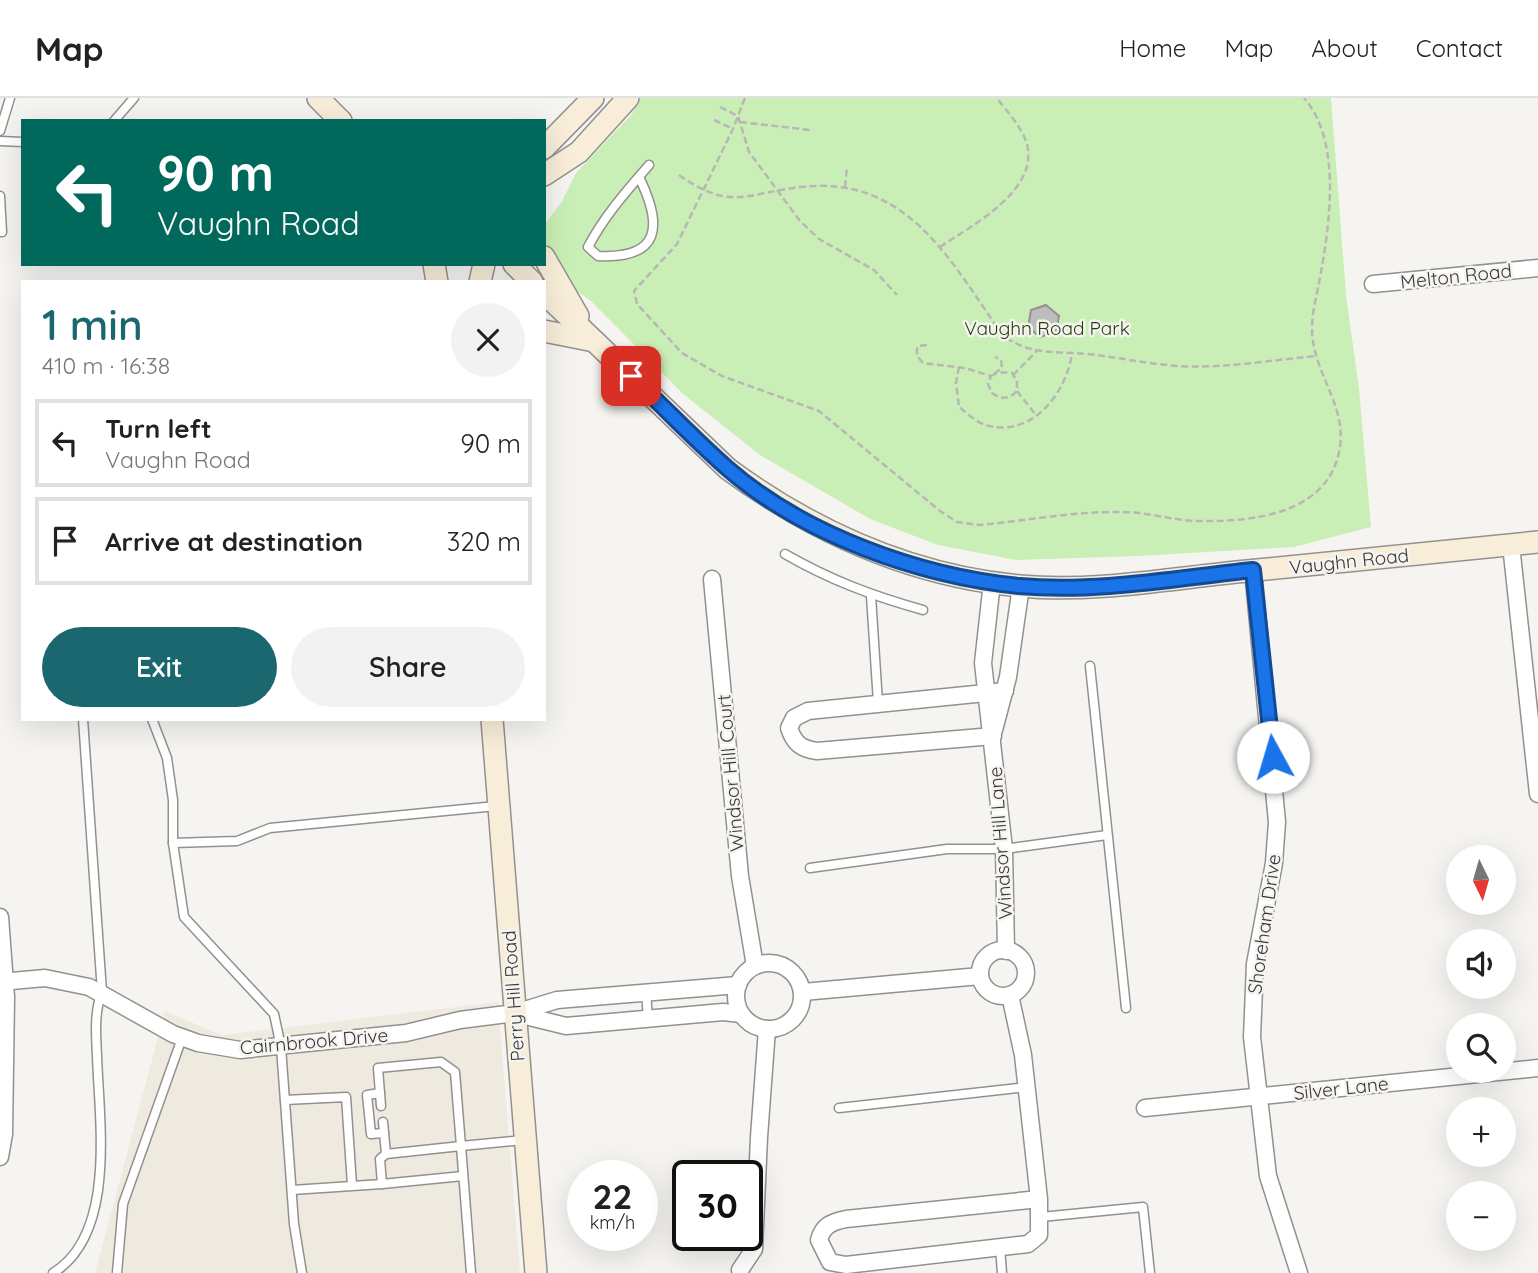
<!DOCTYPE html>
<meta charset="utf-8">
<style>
body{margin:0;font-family:Quicksand,sans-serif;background:#f2f2f2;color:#222;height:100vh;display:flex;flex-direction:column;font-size:26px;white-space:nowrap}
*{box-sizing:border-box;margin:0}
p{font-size:23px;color:#767676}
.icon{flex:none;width:38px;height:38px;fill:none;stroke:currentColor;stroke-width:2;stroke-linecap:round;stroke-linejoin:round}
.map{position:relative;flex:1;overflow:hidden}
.panel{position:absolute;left:21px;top:182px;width:525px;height:441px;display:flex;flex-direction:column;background:#fff;border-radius:0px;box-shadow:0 7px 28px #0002}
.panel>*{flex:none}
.banner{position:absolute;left:21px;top:21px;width:525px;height:147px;border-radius:0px;box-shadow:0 7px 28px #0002;background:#00695c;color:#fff;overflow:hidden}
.needle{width:46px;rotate:175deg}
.tools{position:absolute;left:1446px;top:747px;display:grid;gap:14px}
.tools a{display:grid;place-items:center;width:70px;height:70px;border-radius:50%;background:#fff;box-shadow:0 7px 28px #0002;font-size:35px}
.speed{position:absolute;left:567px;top:1062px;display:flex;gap:14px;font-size:35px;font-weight:700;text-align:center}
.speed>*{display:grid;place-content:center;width:91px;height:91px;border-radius:50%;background:#fff;box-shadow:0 7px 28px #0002;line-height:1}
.speed small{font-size:18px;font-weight:400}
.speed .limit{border:4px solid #111;border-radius:10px;background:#fff;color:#111}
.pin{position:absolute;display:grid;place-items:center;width:60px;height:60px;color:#fff;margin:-30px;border-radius:14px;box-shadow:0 4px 10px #0006}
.me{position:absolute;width:77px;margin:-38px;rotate:354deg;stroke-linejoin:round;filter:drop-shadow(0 0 5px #0008)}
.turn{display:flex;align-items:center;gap:24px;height:147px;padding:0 21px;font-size:32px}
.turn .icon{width:91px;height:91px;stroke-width:2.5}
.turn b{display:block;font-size:49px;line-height:60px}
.round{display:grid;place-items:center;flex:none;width:74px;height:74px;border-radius:37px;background:#f2f2f2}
.summary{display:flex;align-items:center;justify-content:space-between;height:119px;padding:0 21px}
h1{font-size:42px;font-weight:600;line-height:52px;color:#1b6770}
.action{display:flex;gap:14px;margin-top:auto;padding:14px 21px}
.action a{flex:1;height:80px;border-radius:42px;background:#1b6770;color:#fff;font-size:28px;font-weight:600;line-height:80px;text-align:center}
.action a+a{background:#f2f2f2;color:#222}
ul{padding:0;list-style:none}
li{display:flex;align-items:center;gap:21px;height:88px;margin:0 14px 10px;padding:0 7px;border:4px solid #e0e0e0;border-radius:0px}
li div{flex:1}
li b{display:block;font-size:26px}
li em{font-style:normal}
header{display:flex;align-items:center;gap:42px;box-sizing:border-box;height:98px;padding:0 35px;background:#fff;border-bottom:2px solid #e0e0e0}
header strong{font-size:33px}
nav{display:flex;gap:38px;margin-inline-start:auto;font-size:24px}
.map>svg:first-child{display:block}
.built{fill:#efeae0}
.green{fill:#caefb6}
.building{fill:#bfbcbe;stroke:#949193;stroke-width:2}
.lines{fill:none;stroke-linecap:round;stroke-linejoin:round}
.lane-casing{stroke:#93918f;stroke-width:11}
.street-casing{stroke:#93918f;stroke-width:19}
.secondary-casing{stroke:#93918f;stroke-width:24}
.path{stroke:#b8b7b4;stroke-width:2.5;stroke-dasharray:7 3.5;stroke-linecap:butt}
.lane{stroke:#fff;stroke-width:8}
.street{stroke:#fff;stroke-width:16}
.secondary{stroke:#f8edd9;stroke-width:21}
.route-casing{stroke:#114b97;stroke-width:18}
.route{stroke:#1a73e8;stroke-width:12}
.labels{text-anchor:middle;stroke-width:5;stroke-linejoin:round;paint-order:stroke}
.street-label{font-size:19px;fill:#383736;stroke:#f6f4f1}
.park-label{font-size:19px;fill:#1f3c09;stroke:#f6f4f1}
</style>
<header>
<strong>Map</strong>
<nav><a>Home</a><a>Map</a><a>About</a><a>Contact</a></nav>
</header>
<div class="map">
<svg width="1538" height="1175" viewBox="0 0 1538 1175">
<rect width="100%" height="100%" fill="#f6f4f1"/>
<path class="built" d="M498,904L520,1175H95L165,913L222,937Z"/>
<path class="green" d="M641,0H1331L1346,197L1359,291L1371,429L1294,449L1138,458L1016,462L938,447L870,421L760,357L683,296L592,204L541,166H544V127L561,105L576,75L632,16Z"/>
<path class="building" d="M1046,207L1059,218L1056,234L1040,239L1028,229L1031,212Z"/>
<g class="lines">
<g class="lane-casing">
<g id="lane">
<path d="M114,23L134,0"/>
<path d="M0,33L10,0"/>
<path d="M0,43L23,44"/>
<path d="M639,79C663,128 661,161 598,158L588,149C605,117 626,94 649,67"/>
<path d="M0,98L2,134"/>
<path d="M785,456C830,482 873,498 923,512"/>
<path d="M871,498L878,605"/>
<path d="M1090,568L1126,910"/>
<path d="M152,621L167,660L173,702V745"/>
<path d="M810,770L947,751H1004L1107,737"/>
<path d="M646,894L648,921"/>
<path d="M380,995L367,997L371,1036L384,1035"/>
<path d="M285,1002L346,999L352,1087"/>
<path d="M381,1008L378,970L441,964L455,974L461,1048L386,1056L380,1061L382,1086L463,1078"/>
<path d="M839,1010L1027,989"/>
<path d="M383,1024L386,1056"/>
<path d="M292,1092L382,1086"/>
<path d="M1041,1119L1143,1109L1150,1175"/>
<path d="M1000,1149L1002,1175"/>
<path d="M53,1175C117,1136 99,1022 97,958C96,936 94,914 102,894L83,621"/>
<path d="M117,1175L123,1106L182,940"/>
<path d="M302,1175L294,1126L281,949L274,916L184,819L173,745L237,743L270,730L496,708"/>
<path d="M471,1175L461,1048L523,1042"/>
</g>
</g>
<g class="street-casing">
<g id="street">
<path d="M1373,186L1538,170"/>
<path d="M1511,447L1538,696"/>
<path d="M1253,472L1277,724L1274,765L1255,866L1252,939L1268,1078L1299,1175"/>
<path d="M712,481L740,778L755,868"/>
<path d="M992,484L983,565L1004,751L1006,853"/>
<path d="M994,632L1008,579L1021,488"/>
<path d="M993,638L817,653C801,651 794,645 789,630L794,620L808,613L1005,593"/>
<path d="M0,819L6,899L4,1036L0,1059"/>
<circle cx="1003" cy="875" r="23"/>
<circle cx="769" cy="898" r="33"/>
<path d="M0,884L45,880L89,889L173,936L198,945L240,952L406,935L460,922L515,915L557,902L738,887"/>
<path d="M803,894L980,878"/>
<path d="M1010,897L1023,957L1039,1101V1137L1028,1146L846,1167L830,1164L819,1142C823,1127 832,1124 846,1121L1039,1101"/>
<path d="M517,916L566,928L723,914L741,916"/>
<path d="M1145,1010L1538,970"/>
<path d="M740,1172L754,1151L759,1039L767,931"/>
</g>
</g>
<g class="secondary-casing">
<g id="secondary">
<path d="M318,0L341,23"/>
<path d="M544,50L593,0"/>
<path d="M544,77L579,54L628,0"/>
<path d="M544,159L578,218"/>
<path d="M434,166L437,184"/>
<path d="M514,166L532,184"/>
<path d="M480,184L484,166"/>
<path d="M544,195L728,371C814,434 912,478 1020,488C1094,495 1173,480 1247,473C1344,463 1441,453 1538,444"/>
<path d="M544,233L594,243"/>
<path d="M492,621L536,1175"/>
</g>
</g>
<g class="path">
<path d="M745,0L733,31L677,146L634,193L637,206L682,255L722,278L819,313L940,413L957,424L979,427C1025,423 1074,413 1121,414C1148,414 1174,423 1200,423C1256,424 1330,415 1340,349C1345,313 1323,286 1315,253C1310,236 1312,217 1316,200C1327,144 1346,48 1304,0"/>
<path d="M720,9L738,18L749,54L800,123L819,141L874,172L897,197"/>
<path d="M714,22L733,31"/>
<path d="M740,24L810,32"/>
<path d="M679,77C732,114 745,95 801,89C907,77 950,162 1001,235C1026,258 1056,253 1087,256C1117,259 1147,266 1178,268C1221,271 1272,262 1316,258"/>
<path d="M845,89L847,69"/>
<path d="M940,149C971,128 1039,93 1027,46C1022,29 1007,14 997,0"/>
<path d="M927,247L918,248C915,255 918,260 923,265L965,270L991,278L988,286L992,295C1001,302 1010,301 1017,293V283L1012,275C1003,274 998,274 991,278L1002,270L1001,262L995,259"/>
<path d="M959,269L956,285L959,309C967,315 977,325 986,327C1032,341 1067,294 1072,255"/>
<path d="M1013,277L1037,253"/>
<path d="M1017,293L1036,317"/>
</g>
<use href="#lane" class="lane"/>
<use href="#street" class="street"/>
<use href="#secondary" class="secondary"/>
</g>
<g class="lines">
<g class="route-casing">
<path id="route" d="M631,278C663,308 694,341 727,370C804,437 919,478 1019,488C1096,495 1177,480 1253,472L1273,659"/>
</g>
<use href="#route" class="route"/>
</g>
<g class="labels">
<g class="street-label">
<text transform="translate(1456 178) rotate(-6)" y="7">Melton Road</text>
<text transform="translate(1349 463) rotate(-6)" y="7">Vaughn Road</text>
<text transform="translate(730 675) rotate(-95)" y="7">Windsor Hill Court</text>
<text transform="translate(1000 745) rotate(-94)" y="7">Windsor Hill Lane</text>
<text transform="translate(1264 826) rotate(-82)" y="7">Shoreham Drive</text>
<text transform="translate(513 898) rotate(-94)" y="7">Perry Hill Road</text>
<text transform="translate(314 943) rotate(-5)" y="7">Cairnbrook Drive</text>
<text transform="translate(1341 990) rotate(-6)" y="7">Silver Lane</text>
</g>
<g class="park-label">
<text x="1047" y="237">Vaughn Road Park</text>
</g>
</g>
</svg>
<div class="tools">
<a><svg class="needle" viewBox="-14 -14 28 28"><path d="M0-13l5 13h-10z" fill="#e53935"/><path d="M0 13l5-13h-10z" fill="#767676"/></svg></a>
<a><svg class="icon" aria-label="sound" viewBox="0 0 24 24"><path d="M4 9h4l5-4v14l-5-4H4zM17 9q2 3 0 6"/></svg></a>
<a><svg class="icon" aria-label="search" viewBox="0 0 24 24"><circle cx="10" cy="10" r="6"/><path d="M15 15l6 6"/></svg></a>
<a>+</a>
<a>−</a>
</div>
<div class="speed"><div>22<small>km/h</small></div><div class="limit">30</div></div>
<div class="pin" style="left:631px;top:278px;background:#d93025"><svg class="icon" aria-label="arrive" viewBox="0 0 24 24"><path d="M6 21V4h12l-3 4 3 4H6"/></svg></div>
<svg class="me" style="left:1273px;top:659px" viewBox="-20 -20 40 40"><circle r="19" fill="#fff"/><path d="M0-13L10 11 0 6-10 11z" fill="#1a73e8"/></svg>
<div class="banner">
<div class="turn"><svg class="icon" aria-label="left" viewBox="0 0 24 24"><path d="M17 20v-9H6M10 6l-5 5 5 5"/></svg><div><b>90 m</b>Vaughn Road</div></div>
</div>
<section class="panel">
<div class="summary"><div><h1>1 min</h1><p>410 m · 16:38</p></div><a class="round"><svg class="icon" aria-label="close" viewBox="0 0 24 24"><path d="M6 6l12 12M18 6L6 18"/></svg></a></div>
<ul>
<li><svg class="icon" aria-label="left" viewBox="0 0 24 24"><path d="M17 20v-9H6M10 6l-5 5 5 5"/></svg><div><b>Turn left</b><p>Vaughn Road</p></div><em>90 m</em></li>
<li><svg class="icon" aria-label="arrive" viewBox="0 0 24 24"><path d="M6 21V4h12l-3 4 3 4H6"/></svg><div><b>Arrive at destination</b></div><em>320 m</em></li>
</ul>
<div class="action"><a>Exit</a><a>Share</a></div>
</section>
</div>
